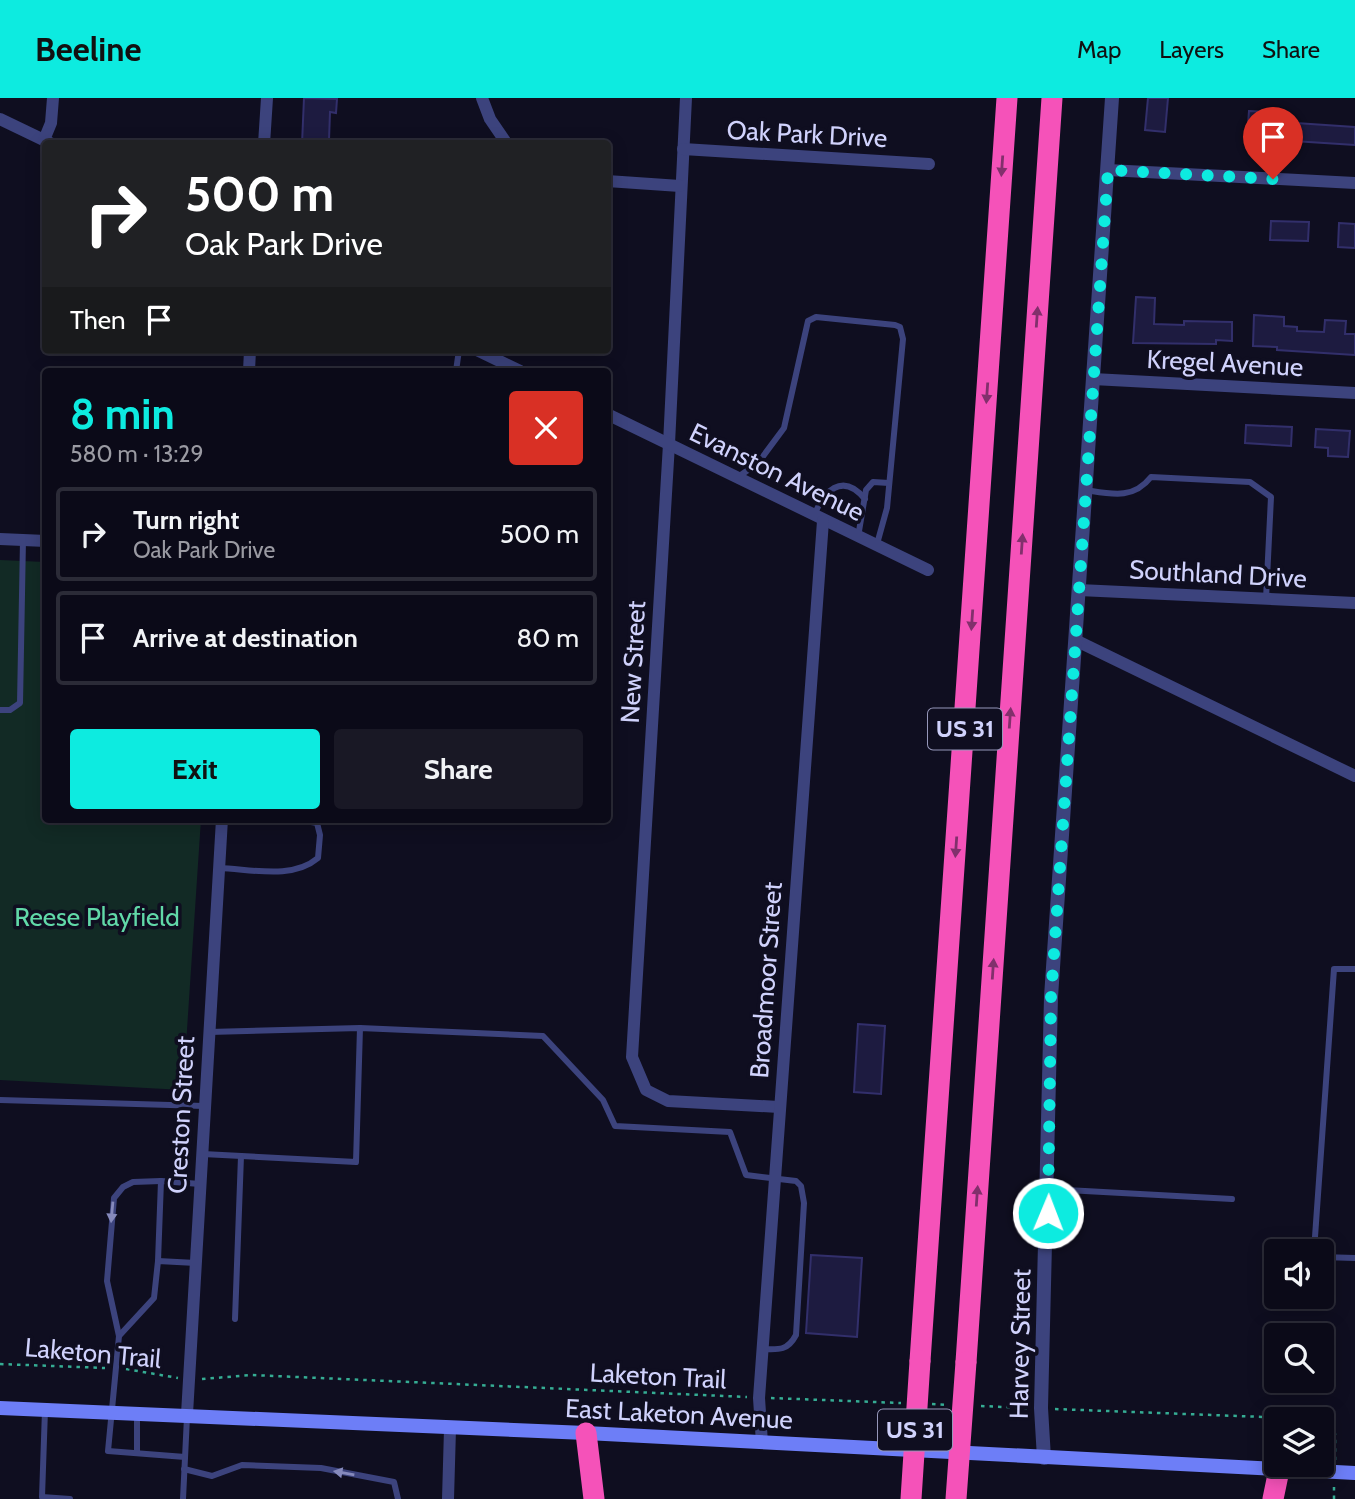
<!DOCTYPE html>
<meta charset="utf-8">
<style>
body{margin:0;font-family:Cabin,sans-serif;background:#191825;color:#f1f3f6;height:100vh;display:flex;flex-direction:column;font-size:26px;white-space:nowrap}
*{box-sizing:border-box;margin:0}
p{font-size:23px;color:#9a9aa2}
.icon{flex:none;width:38px;height:38px;fill:none;stroke:currentColor;stroke-width:2;stroke-linecap:round;stroke-linejoin:round}
.map{position:relative;flex:1;overflow:hidden}
.side{position:absolute;left:42px;top:270px;width:569px;height:455px;display:flex;flex-direction:column;background:#0b0a18;border-radius:7px;box-shadow:0 4px 18px #0003,0 0 0 2px #2b2b37}
.side>*{flex:none}
.guide{position:absolute;left:42px;top:42px;width:569px;height:214px;border-radius:7px;box-shadow:0 4px 18px #0003,0 0 0 2px #2b2b37;background:#202124;color:#fff;overflow:hidden}
.controls{position:absolute;left:1264px;top:1141px;display:grid;gap:14px}
.controls a{display:grid;place-items:center;width:70px;height:70px;border-radius:7px;background:#0b0a18;box-shadow:0 4px 18px #0003,0 0 0 2px #2b2b37;font-size:35px}
.pin{position:absolute;display:grid;place-items:center;width:60px;height:60px;color:#fff;margin:-72px -30px;border-radius:50% 50% 50% 0;rotate:-45deg;box-shadow:0 0 7px #0007}
.pin .icon{rotate:45deg}
.me{position:absolute;width:77px;margin:-38px;rotate:1deg;stroke-linejoin:round;filter:drop-shadow(0 0 5px #0008)}
.turn{display:flex;align-items:center;gap:24px;height:147px;padding:0 28px;font-size:32px}
.turn .icon{width:91px;height:91px;stroke-width:2.5}
.turn b{display:block;font-size:49px;line-height:60px}
.then{display:flex;align-items:center;height:66px;padding:0 28px;background:#0003;gap:14px;font-size:26px}
.round{display:grid;place-items:center;flex:none;width:74px;height:74px;border-radius:7px;background:#191825}
.overview{display:flex;align-items:center;justify-content:space-between;height:119px;padding:0 28px}
h1{font-size:42px;font-weight:700;line-height:52px;color:#0debe0}
.button{display:flex;gap:14px;margin-top:auto;padding:14px 28px}
.button a{flex:1;height:80px;border-radius:7px;background:#0debe0;color:#111;font-size:28px;font-weight:700;line-height:80px;text-align:center}
.button a+a{background:#191825;color:#f1f3f6}
ul{padding:0;list-style:none}
li{display:flex;align-items:center;gap:21px;height:94px;margin:0 14px 10px;padding:0 14px;border:4px solid #2b2b37;border-radius:7px}
li div{flex:1}
li b{display:block;font-size:26px}
li em{font-style:normal}
header{display:flex;align-items:center;gap:42px;box-sizing:border-box;height:98px;padding:0 35px;background:#0debe0;color:#111}
header strong{font-size:33px}
nav{display:flex;gap:38px;margin-inline-start:auto;font-size:24px}
.map>svg:first-child{display:block}
.green{fill:#122a25}
.building{fill:#1d1b40;stroke:#322f6b;stroke-width:2}
.lines{fill:none;stroke-linecap:round;stroke-linejoin:round}
.path{stroke:#35ac93;stroke-width:2.5;stroke-dasharray:3.5 5;stroke-linecap:butt}
.service{stroke:#3c437d;stroke-width:6}
.minor{stroke:#3c437d;stroke-width:12}
.tertiary{stroke:#3c437d;stroke-width:14}
.secondary{stroke:#6d7ef7;stroke-width:14}
.motorway{stroke:#f552b9;stroke-width:21}
.motorway-bridge{stroke:#f552b9;stroke-width:21}
.oneway{fill:#82306c}
.oneway2{fill:#868abc}
.route{stroke:#0debe0;stroke-width:12;stroke-dasharray:0 21.6}
.labels{text-anchor:middle;stroke-width:7;stroke-linejoin:round;paint-order:stroke}
.shield{fill:#0f0e20;stroke:#9697ba;stroke-width:2}
.shield-label{font-size:24px;font-weight:bold;fill:#d0d2fc}
.street-label{font-size:26px;fill:#d0d2fc;stroke:#0f0e20}
.park-label{font-size:26px;fill:#61d8a8;stroke:#0f0e20}
</style>
<header>
<strong>Beeline</strong>
<nav><a>Map</a><a>Layers</a><a>Share</a></nav>
</header>
<div class="map">
<svg width="1355" height="1401" viewBox="0 0 1355 1401">
<rect width="100%" height="100%" fill="#0f0e20"/>
<path class="green" d="M0,462L45,464L46,721H201L183,992L0,982Z"/>
<g class="building">
<path d="M304,0L337,1L336,15L330,14L329,42H322V46H302Z"/>
<path d="M1148,0H1168L1165,34L1145,32Z"/>
<path d="M1249,13L1269,14L1268,23L1355,29V47L1247,40Z"/>
<path d="M1271,123L1309,124L1308,143L1270,142Z"/>
<path d="M1339,125L1355,126V150L1338,149Z"/>
<path d="M1136,199L1155,200L1154,226L1184,227V223L1232,224V243L1216,242V246L1133,245Z"/>
<path d="M1254,217L1284,219V228L1297,229V233L1324,234L1325,222L1346,223L1345,236H1355V257L1277,252V249L1253,248Z"/>
<path d="M1246,327L1292,329L1291,348L1245,345Z"/>
<path d="M1316,331L1350,333L1348,359L1328,358V350L1315,349Z"/>
<path d="M858,926L885,928L881,996L854,994Z"/>
<path d="M811,1157L862,1160L857,1239L806,1235Z"/>
</g>
<g class="lines">
<g class="path">
<path d="M0,1266L105,1270"/>
<path d="M126,1271L178,1280"/>
<path d="M202,1281L252,1277L747,1299"/>
<path d="M771,1300L901,1305"/>
<path d="M932,1306L947,1307"/>
<path d="M981,1308L1027,1310"/>
<path d="M1055,1311L1316,1321"/>
<path d="M1321,1322L1335,1336V1362"/>
<path d="M1334,1401V1386"/>
</g>
<g class="service">
<path d="M456,273L459,252"/>
<path d="M738,379L758,365L784,330L808,223L816,219L895,227L900,229L903,241L887,410L877,446"/>
<path d="M1085,392C1111,396 1133,402 1151,379L1250,384L1271,399L1266,501"/>
<path d="M814,418C823,394 842,373 865,401"/>
<path d="M858,439L866,392L873,384L889,385"/>
<path d="M0,612H10L20,605L23,442"/>
<path d="M219,770C251,771 292,782 318,760L320,737L317,725L294,721"/>
<path d="M209,934L360,930L543,938L603,1002L615,1028L730,1034L746,1077L796,1083L801,1088L804,1105L796,1237C788,1252 780,1252 763,1251"/>
<path d="M0,1002L204,1008"/>
<path d="M203,1056L356,1064L360,930"/>
<path d="M1048,1091L1232,1101"/>
<path d="M1314,1153L1334,871H1355"/>
<path d="M1321,1159L1355,1160"/>
<path d="M158,1163L161,1083L200,1086"/>
<path d="M235,1221L241,1058"/>
<path d="M119,1238L107,1183L114,1100L123,1089L133,1084L161,1083"/>
<path d="M45,1312L42,1399L70,1401"/>
<path d="M137,1355V1317"/>
<path d="M185,1359L108,1353L119,1238L154,1200L158,1163L196,1165"/>
<path d="M184,1371L212,1378L242,1367L321,1370L394,1384L398,1401"/>
<path d="M183,1401L187,1319"/>
</g>
<g class="minor">
<path d="M482,0L490,21L507,46"/>
<path d="M686,0L669,346L632,959L646,992L668,1003L779,1009"/>
<path d="M0,21L52,46"/>
<path d="M44,42L51,25L53,0"/>
<path d="M264,46L267,0"/>
<path d="M683,51L929,66"/>
<path d="M1108,72L1355,85"/>
<path d="M607,83L680,88"/>
<path d="M477,252L520,273"/>
<path d="M249,273L250,252"/>
<path d="M1093,281L1355,295"/>
<path d="M607,316L928,472"/>
<path d="M0,441L46,443"/>
<path d="M1079,492L1355,505"/>
<path d="M1075,542L1355,678"/>
<path d="M187,1316L222,721"/>
<path d="M762,1345L759,1300L823,423"/>
<path d="M448,1401L450,1331"/>
</g>
<path class="tertiary" d="M1044,1360L1041,1310L1051,899L1112,0"/>
<path class="secondary" d="M0,1310L586,1335L1355,1375"/>
<g class="motorway">
<path d="M920,1263L1007,0"/>
<path d="M966,1264L1052,0"/>
<path d="M586,1335L594,1401"/>
<path d="M1273,1401L1279,1372"/>
</g>
<g class="motorway-bridge">
<path d="M911,1401L920,1263"/>
<path d="M956,1401L966,1264"/>
</g>
</g>
<defs><path id="oneway-solid" d="M-6-.8H1V-3.2L6.5 0L1 3.2V.8H-6Z" transform="scale(1.75)"/></defs>
<g class="oneway">
<use href="#oneway-solid" transform="translate(1002 68) rotate(94)"/>
<use href="#oneway-solid" transform="translate(1037 219) rotate(-86)"/>
<use href="#oneway-solid" transform="translate(987 295) rotate(94)"/>
<use href="#oneway-solid" transform="translate(1022 446) rotate(-86)"/>
<use href="#oneway-solid" transform="translate(972 522) rotate(94)"/>
<use href="#oneway-solid" transform="translate(1010 620) rotate(-86)"/>
<use href="#oneway-solid" transform="translate(956 749) rotate(94)"/>
<use href="#oneway-solid" transform="translate(993 871) rotate(-86)"/>
<use href="#oneway-solid" transform="translate(977 1098) rotate(-86)"/>
</g>
<g class="oneway2">
<use href="#oneway-solid" transform="translate(112 1114) rotate(95)"/>
<use href="#oneway-solid" transform="translate(344 1375) rotate(-170)"/>
</g>
<g class="lines">
<path class="route" d="M1048,1115L1051,899L1108,72L1273,81"/>
</g>
<g class="labels">
<g class="shield">
<rect x="928" y="610.5" width="74" height="41" rx="5"/>
<rect x="878" y="1311.5" width="74" height="41" rx="5"/>
</g>
<g class="shield-label">
<text x="965" y="639">US 31</text>
<text x="915" y="1340">US 31</text>
</g>
<g class="street-label">
<text transform="translate(807 36) rotate(3)" y="9">Oak Park Drive</text>
<text transform="translate(1225 265) rotate(3)" y="9">Kregel Avenue</text>
<text transform="translate(777 374) rotate(26)" y="9">Evanston Avenue</text>
<text transform="translate(1218 476) rotate(3)" y="9">Southland Drive</text>
<text transform="translate(633 564) rotate(-87)" y="9">New Street</text>
<text transform="translate(766 882) rotate(-86)" y="9">Broadmoor Street</text>
<text transform="translate(181 1017) rotate(-87)" y="9">Creston Street</text>
<text transform="translate(1020 1246) rotate(-89)" y="9">Harvey Street</text>
<text transform="translate(93 1255) rotate(5)" y="9">Laketon Trail</text>
<text transform="translate(658 1278) rotate(3)" y="9">Laketon Trail</text>
<text transform="translate(679 1316) rotate(3)" y="9">East Laketon Avenue</text>
</g>
<g class="park-label">
<text x="97" y="828">Reese Playfield</text>
</g>
</g>
</svg>
<div class="controls">
<a><svg class="icon" aria-label="sound" viewBox="0 0 24 24"><path d="M4 9h4l5-4v14l-5-4H4zM17 9q2 3 0 6"/></svg></a>
<a><svg class="icon" aria-label="search" viewBox="0 0 24 24"><circle cx="10" cy="10" r="6"/><path d="M15 15l6 6"/></svg></a>
<a><svg class="icon" aria-label="layers" viewBox="0 0 24 24"><path d="M12 4l9 5-9 5-9-5zM3 14l9 5 9-5"/></svg></a>
</div>
<div class="pin" style="left:1273px;top:81px;background:#d93025"><svg class="icon" aria-label="arrive" viewBox="0 0 24 24"><path d="M6 21V4h12l-3 4 3 4H6"/></svg></div>
<svg class="me" style="left:1048px;top:1115px" viewBox="-20 -20 40 40"><circle r="17" fill="#0debe0" stroke="#fff" stroke-width="3"/><path d="M0-11L8 9 0 5-8 9z" fill="#fff"/></svg>
<div class="guide">
<div class="turn"><svg class="icon" aria-label="right" viewBox="0 0 24 24"><path d="M7 20v-9h11M14 6l5 5-5 5"/></svg><div><b>500 m</b>Oak Park Drive</div></div>
<div class="then">Then<svg class="icon" aria-label="arrive" viewBox="0 0 24 24"><path d="M6 21V4h12l-3 4 3 4H6"/></svg></div>
</div>
<section class="side">
<div class="overview"><div><h1>8 min</h1><p>580 m · 13:29</p></div><a class="round" style="background:#d93025;color:#fff"><svg class="icon" aria-label="close" viewBox="0 0 24 24"><path d="M6 6l12 12M18 6L6 18"/></svg></a></div>
<ul>
<li><svg class="icon" aria-label="right" viewBox="0 0 24 24"><path d="M7 20v-9h11M14 6l5 5-5 5"/></svg><div><b>Turn right</b><p>Oak Park Drive</p></div><em>500 m</em></li>
<li><svg class="icon" aria-label="arrive" viewBox="0 0 24 24"><path d="M6 21V4h12l-3 4 3 4H6"/></svg><div><b>Arrive at destination</b></div><em>80 m</em></li>
</ul>
<div class="button"><a>Exit</a><a>Share</a></div>
</section>
</div>
